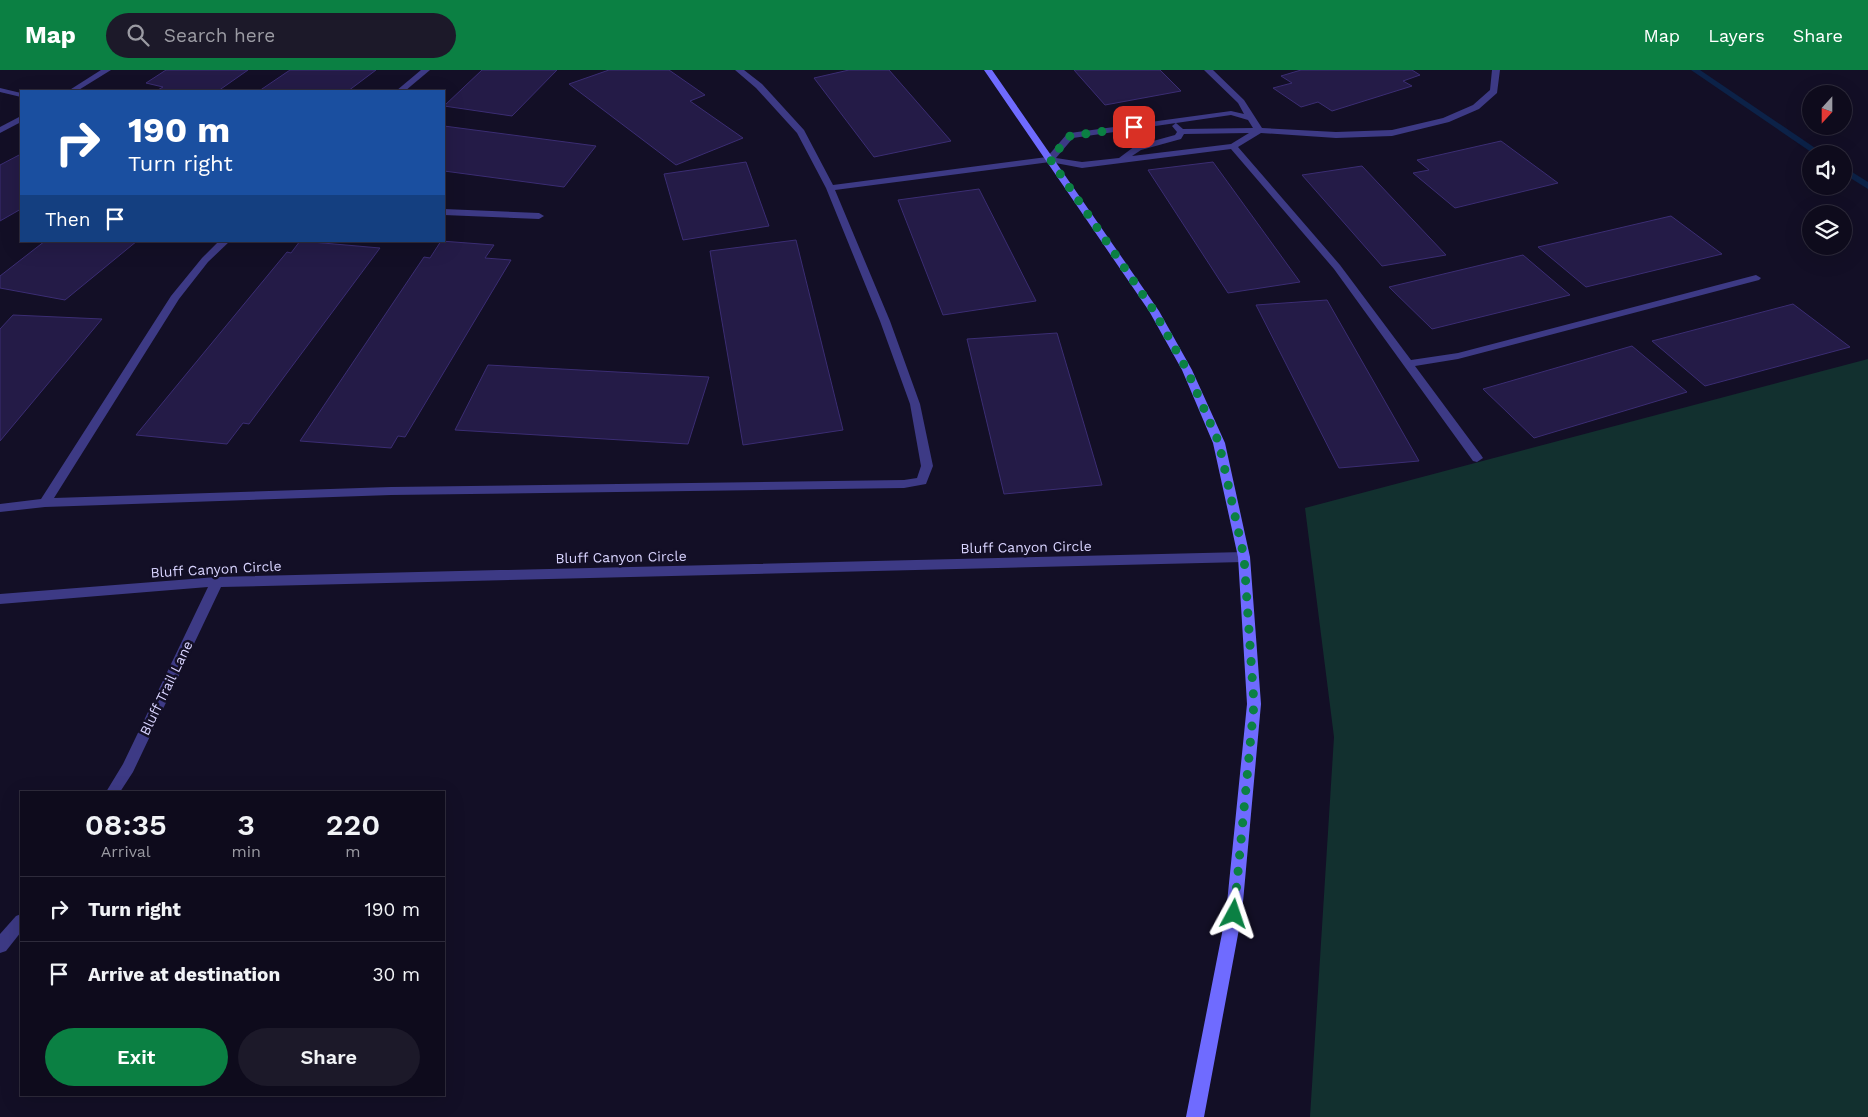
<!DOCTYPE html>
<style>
body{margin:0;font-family:"Work Sans",sans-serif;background:#1c1929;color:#f1f3f6;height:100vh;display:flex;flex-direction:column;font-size:19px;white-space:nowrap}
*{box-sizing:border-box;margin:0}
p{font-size:16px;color:#9b9ba3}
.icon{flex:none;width:28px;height:28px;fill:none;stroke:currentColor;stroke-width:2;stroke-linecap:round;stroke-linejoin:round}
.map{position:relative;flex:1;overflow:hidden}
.side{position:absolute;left:20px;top:721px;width:425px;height:305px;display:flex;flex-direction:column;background:#0e0b1c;border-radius:0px;box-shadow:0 5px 20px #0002,0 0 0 1px #2e2b3b}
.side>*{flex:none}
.guide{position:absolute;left:20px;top:20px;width:425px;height:152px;border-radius:0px;box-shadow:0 5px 20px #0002,0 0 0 1px #2e2b3b;background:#1a4fa0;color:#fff;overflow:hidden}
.needle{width:32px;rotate:201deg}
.buttons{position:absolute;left:1802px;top:15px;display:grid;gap:10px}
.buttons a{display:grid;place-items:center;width:50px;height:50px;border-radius:50%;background:#0e0b1c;box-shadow:0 5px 20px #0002,0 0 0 1px #2e2b3b;font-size:25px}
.pin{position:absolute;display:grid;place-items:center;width:42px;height:42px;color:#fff;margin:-21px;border-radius:10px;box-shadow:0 2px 8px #0006}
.me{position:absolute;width:55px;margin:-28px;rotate:5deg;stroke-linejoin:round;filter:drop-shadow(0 0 4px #0008)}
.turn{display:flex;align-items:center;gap:18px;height:105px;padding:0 25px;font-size:22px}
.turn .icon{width:65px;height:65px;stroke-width:2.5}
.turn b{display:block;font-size:35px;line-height:42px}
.then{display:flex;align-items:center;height:48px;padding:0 25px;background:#0003;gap:10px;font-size:19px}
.eta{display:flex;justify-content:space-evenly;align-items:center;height:85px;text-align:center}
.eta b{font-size:30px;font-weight:600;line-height:35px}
.cta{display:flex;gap:10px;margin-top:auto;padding:10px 25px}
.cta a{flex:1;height:58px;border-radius:30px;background:#0b8043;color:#fff;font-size:20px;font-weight:600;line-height:58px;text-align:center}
.cta a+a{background:#1c1929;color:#f1f3f6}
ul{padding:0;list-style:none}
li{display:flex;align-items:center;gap:15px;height:65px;padding:0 25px;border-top:1px solid #2e2b3b}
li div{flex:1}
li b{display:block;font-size:19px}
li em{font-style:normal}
header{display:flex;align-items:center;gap:30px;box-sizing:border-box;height:70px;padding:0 25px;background:#0b8043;color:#fff}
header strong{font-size:24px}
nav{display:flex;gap:28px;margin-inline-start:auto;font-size:18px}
.search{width:350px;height:45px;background:#1c1929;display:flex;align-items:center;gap:12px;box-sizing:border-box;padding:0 18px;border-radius:28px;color:#9b9ba3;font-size:19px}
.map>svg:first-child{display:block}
.green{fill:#12302f}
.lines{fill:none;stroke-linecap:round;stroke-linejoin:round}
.stream{fill:#0c2248;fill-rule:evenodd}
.building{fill:#241b47;stroke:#3b2d73}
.lane{fill:#3d3a85;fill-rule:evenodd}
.street{fill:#3d3a85;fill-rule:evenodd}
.secondary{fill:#6f6bff;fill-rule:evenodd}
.route{stroke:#0b8043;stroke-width:9;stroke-dasharray:0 16.2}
.labels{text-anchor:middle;stroke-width:5;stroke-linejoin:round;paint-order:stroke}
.street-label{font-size:14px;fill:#d9d4ff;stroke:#130f26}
</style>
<header>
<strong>Map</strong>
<div class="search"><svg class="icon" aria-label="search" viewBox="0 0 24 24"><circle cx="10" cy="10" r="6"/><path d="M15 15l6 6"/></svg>Search here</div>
<nav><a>Map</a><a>Layers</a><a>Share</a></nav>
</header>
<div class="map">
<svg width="1868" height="1047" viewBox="0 0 1868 1047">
<rect width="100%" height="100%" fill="#130f26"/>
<path class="green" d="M1868,289V1047H1310L1334,667L1305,438Z"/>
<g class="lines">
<g class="stream">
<path d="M1691,0H1700L1824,84H1814Z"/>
<path d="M1844,97L1868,112V119L1844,104Z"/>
</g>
</g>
<g class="building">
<path d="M166,0H248L218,21H156L163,17L146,13Z"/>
<path d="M290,0H376L348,21H259Z"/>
<path d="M482,0H557L512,46L444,36Z"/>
<path d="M609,0H669L705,25L690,31L743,68L676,95L569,14Z"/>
<path d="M849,0H889L951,71L874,87L814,8Z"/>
<path d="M1074,0H1160L1181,21L1105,35Z"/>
<path d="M1301,0H1412L1420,5L1403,11L1412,16L1332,41L1318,32L1301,37L1273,18L1292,13L1281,6Z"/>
<path d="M444,56L596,76L564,117L444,101Z"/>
<path d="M1501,71L1558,113L1455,138L1413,103L1429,100L1417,90Z"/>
<path d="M21,84V139L0,151V95Z"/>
<path d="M746,92L769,156L683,170L664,104Z"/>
<path d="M1213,92L1300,212L1228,223L1148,100Z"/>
<path d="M1362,96L1446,185L1382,196L1302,105Z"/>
<path d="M979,119L1036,231L943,245L898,130Z"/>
<path d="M1671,146L1722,184L1586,217L1538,177Z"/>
<path d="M796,170L843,360L743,375L710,181Z"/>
<path d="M45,171H137L65,230L0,218V206Z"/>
<path d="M300,171L380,178L249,354L243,353L227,374L136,365L287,182L291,183Z"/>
<path d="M441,171L494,175L485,188L511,190L405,367L398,366L391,378L300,371L424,187L430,188Z"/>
<path d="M1523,185L1570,225L1432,259L1389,217Z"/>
<path d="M1327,230L1419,391L1339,398L1256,235Z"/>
<path d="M1793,234L1850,277L1705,316L1652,271Z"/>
<path d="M13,245L102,249L0,371V259Z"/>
<path d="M1057,263L1102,415L1004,424L967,269Z"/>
<path d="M1632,276L1687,322L1534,368L1483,319Z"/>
<path d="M488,295L709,307L688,374L455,360Z"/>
</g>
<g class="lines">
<g class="lane">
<path d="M101,0H111L77,21H68Z"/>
<path d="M421,0H430L405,21H396Z"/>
<path d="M735,0H744L762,14L804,60L833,115L1047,87L1067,64L1070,63L1231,41L1244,44L1238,33L1204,0H1213L1244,30L1262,58L1336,62L1392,60L1443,48L1473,35L1490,20L1492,0H1500L1497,23L1479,39L1449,52L1392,66L1336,68L1261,63L1238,77L1340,195L1411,290L1458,283L1756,205L1761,208L1759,210L1458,289L1415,296L1481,385L1483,388L1477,392L1473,391L1334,199L1231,79L1082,98L1050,92L835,120L890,251L920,334L933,396L926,414L904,418L391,425L45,437L0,442V434L41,429L171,226L202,188L219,171H230L208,192L179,229L54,428L391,417L904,410L917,408L921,396L910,334L880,251L826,118L797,63L756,18ZM1231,45L1248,50L1253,58L1183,59L1176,53L1172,56L1177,62L1175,65L1135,76L1119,88L1082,92L1056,88L1073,68ZM1249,63L1231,74L1132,86L1141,80L1181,69L1184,64Z"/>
<path d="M0,18L21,23V27L0,22Z"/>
<path d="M21,46V52L0,63V57Z"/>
<path d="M444,139L539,143L544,146L539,149L444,145Z"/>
</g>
<g class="street">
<path d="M1244,482L1250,487L1244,492L221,517L133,702L120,722H106L123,694L208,517L0,534V524L217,507Z"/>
<path d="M21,844V862L6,881L0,883V864L16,846Z"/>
</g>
<path class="secondary" d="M984,0H992L1159,241L1192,300L1225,373L1250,487L1261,634L1242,843L1204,1047H1186L1226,843L1247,634L1238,487L1213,373L1182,300L1149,241Z"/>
</g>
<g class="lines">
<path class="route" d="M1134,57L1070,66L1050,89L1154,241L1187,300L1219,373L1244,487L1254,634L1234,844"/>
</g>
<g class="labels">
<g class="street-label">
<text transform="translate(1026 477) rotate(-1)" y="5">Bluff Canyon Circle</text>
<text transform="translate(621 487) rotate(-1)" y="5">Bluff Canyon Circle</text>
<text transform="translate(216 499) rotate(-3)" y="5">Bluff Canyon Circle</text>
<text transform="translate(166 618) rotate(-64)" y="5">Bluff Trail Lane</text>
</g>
</g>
</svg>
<div class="buttons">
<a><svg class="needle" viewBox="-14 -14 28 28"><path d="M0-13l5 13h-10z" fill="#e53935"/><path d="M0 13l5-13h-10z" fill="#9b9ba3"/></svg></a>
<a><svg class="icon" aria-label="sound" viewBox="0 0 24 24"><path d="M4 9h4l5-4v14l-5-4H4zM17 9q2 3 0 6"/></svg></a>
<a><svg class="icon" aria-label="layers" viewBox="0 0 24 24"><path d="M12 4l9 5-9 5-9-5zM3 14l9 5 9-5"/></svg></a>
</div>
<div class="pin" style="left:1134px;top:57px;background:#d93025"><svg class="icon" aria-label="arrive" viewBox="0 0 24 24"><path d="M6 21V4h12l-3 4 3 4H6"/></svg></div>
<svg class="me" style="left:1234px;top:844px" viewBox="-20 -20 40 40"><path d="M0-17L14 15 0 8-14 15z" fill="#0b8043" stroke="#fff" stroke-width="4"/></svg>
<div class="guide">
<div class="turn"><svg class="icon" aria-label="right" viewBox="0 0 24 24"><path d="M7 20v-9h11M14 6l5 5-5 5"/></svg><div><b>190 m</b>Turn right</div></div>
<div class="then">Then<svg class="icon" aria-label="arrive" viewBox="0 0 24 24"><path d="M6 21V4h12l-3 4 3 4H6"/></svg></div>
</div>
<section class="side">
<div class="eta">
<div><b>08:35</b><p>Arrival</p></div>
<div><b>3</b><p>min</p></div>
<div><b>220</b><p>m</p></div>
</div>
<ul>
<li><svg class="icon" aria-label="right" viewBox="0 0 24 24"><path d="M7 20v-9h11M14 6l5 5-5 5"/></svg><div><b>Turn right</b></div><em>190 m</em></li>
<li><svg class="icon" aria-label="arrive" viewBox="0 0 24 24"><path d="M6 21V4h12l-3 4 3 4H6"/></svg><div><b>Arrive at destination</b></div><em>30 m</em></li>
</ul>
<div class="cta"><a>Exit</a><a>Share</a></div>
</section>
</div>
